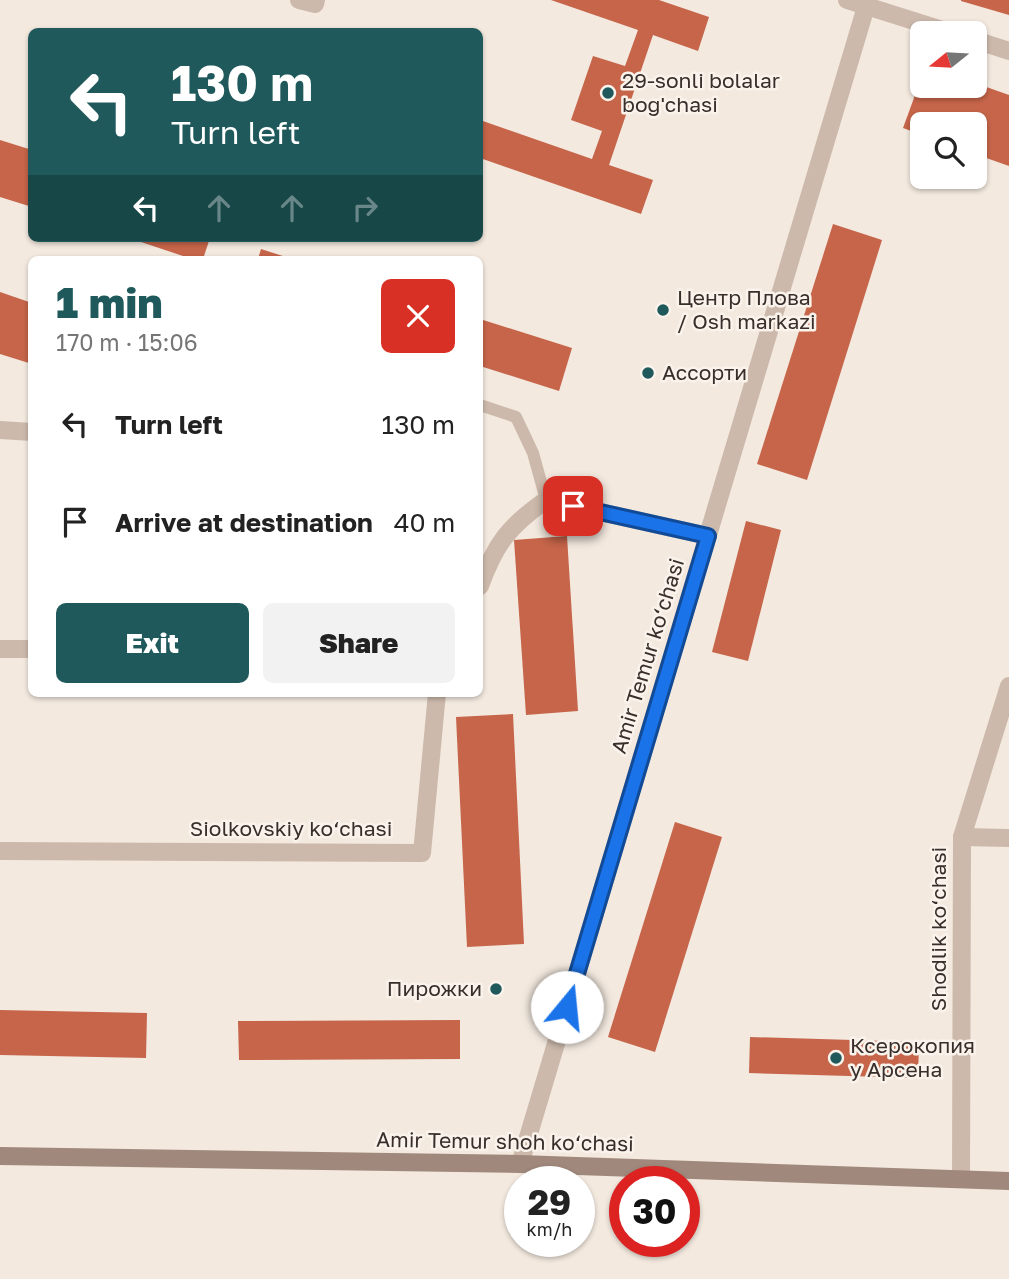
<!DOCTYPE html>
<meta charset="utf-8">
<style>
body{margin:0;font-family:"Golos Text",sans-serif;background:#f2f2f2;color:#222;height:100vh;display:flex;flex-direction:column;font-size:26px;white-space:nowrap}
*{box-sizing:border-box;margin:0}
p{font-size:23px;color:#767676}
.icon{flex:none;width:38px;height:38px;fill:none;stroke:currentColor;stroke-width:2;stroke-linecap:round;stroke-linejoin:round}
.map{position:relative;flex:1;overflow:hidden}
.details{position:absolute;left:28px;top:256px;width:455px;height:441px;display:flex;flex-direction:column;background:#fff;border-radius:10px;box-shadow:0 2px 5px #0004}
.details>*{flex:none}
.banner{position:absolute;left:28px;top:28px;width:455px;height:214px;border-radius:10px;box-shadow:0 2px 5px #0004;background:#1f595b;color:#fff;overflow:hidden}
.needle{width:46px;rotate:252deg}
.buttons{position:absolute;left:910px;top:21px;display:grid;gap:14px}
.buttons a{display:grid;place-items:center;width:77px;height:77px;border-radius:10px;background:#fff;box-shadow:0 2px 5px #0004;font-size:35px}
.speed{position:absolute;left:504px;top:1166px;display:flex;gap:14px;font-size:35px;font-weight:700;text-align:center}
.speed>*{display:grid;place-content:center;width:91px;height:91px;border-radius:50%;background:#fff;box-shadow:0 2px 5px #0004;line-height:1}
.speed small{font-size:18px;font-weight:400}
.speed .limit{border:10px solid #d22;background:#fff;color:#111}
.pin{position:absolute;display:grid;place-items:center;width:60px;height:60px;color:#fff;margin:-30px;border-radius:14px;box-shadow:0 4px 10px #0006}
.me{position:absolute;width:77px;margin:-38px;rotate:17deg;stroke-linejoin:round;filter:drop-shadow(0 0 5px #0008)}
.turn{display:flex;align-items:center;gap:24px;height:147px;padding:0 28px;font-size:32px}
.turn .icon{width:91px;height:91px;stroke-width:2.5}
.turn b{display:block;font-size:49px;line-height:60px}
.lanes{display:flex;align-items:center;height:66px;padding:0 28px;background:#0003;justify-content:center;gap:35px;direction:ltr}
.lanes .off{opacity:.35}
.round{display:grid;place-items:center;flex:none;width:74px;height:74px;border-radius:10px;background:#f2f2f2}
.summary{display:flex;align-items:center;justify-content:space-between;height:119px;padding:0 28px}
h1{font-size:42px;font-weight:800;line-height:52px;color:#1f595b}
.cta{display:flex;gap:14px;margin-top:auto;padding:14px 28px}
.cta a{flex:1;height:80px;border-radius:10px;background:#1f595b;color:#fff;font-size:28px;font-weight:800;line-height:80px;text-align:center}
.cta a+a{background:#f2f2f2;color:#222}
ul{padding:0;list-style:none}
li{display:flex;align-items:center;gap:21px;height:98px;padding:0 28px}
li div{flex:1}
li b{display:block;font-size:26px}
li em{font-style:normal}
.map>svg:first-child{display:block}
.building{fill:#c6654a}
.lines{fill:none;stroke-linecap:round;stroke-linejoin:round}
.service{stroke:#ccb9ab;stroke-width:12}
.minor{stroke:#ccb9ab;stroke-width:18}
.secondary{stroke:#a0887c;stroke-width:18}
.route-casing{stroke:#114b97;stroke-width:18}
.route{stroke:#1a73e8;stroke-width:12}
.poi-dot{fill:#1f595b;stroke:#faf3ec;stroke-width:2.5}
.labels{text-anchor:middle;stroke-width:5;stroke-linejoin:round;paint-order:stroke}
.poi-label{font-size:21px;fill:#392e2a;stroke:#faf3ec;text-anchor:start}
.street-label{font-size:21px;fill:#392e2a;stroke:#faf3ec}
</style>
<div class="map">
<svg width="1009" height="1279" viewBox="0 0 1009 1279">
<rect width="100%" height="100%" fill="#f3e9df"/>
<g class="building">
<path d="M551,0H659L709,17L698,51L653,35L609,165L653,180L641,214L480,158V120L592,159L602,131L571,120L593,56L625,66L638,30Z"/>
<path d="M1009,0V15L961,1V0Z"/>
<path d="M922,76V86H975V83L1009,95V166L975,154V124H922V135L903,128Z"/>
<path d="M0,140L32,150V207L0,197Z"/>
<path d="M833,224L882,240L807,480L757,464Z"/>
<path d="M129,238H210L203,259H192Z"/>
<path d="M261,249L289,258V259H258Z"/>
<path d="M0,292L32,303V364L0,354Z"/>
<path d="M480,319L572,348L559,391L480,366Z"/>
<path d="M746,521L781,530L748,661L712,652Z"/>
<path d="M567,536L578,711L526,715L514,540Z"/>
<path d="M513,714L524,944L467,947L456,717Z"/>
<path d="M675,822L722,837L655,1052L608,1037Z"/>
<path d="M0,1010L147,1013L146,1058L0,1055Z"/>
<path d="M460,1020V1059L239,1060L238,1021Z"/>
<path d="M750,1037L919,1042L918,1078L749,1073Z"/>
</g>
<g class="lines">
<path class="service" d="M480,405L516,417L533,453L546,500"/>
<g class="minor">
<path d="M299,0L315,4L316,0"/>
<path d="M847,0L952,33"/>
<path d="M975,40L1009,51"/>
<path d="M0,430L32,432"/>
<path d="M480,586C495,544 509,526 546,500L708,536"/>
<path d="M0,649H32"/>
<path d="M962,837L1009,838"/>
<path d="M0,851L422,853L437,693"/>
<path d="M520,1164L868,0"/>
<path d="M961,1179L962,837L1009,686"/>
</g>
<path class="secondary" d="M0,1156L520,1164L1009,1181"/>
</g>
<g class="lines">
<g class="route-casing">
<path id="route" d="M567,1007L708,536L573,506"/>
</g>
<use href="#route" class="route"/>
</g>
<g class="poi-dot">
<circle cx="608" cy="93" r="7"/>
<circle cx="663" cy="310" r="7"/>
<circle cx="648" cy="373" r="7"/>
<circle cx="496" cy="989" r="7"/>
<circle cx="836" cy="1058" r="7"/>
</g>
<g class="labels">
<g class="poi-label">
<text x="622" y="88">29-sonli bolalar<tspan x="622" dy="24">bog'chasi</tspan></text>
<text x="677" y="305">Центр Плова<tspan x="677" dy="24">/ Osh markazi</tspan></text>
<text x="662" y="380">Ассорти</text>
<text x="482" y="996" text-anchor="end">Пирожки</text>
<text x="850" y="1053">Ксерокопия<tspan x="850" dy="24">у Арсена</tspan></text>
</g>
<g class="street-label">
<text transform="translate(648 656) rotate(-73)" y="7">Amir Temur ko‘chasi</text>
<text x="291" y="836">Siolkovskiy ko‘chasi</text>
<text transform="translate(939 929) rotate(-90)" y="7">Shodlik ko‘chasi</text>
<text transform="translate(505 1142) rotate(1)" y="7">Amir Temur shoh ko‘chasi</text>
</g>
</g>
</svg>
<div class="buttons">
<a><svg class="needle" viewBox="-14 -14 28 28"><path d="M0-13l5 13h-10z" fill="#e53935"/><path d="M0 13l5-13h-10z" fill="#767676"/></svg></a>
<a><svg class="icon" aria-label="search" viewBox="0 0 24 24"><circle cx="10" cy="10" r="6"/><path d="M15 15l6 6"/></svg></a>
</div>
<div class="speed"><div>29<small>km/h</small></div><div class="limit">30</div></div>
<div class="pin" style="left:573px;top:506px;background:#d93025"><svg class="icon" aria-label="arrive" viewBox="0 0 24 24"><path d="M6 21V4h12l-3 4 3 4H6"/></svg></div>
<svg class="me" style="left:567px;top:1007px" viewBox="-20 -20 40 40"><circle r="19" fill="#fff"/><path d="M0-13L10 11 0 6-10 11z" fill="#1a73e8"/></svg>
<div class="banner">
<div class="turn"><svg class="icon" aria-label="left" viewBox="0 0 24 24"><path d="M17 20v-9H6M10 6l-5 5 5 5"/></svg><div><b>130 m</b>Turn left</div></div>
<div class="lanes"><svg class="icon" aria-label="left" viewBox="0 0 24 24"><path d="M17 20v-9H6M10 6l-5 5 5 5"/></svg><svg class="icon off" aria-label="ahead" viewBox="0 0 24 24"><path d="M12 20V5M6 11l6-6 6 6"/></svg><svg class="icon off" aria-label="ahead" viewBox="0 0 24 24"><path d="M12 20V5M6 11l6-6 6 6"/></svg><svg class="icon off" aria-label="right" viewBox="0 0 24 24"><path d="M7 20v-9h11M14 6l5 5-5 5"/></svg></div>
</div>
<section class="details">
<div class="summary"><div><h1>1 min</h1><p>170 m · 15:06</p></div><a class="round" style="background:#d93025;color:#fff"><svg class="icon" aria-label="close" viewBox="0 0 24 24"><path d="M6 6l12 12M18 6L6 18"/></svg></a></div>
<ul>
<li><svg class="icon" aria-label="left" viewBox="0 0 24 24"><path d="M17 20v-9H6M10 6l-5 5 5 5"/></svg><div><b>Turn left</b></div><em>130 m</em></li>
<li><svg class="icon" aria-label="arrive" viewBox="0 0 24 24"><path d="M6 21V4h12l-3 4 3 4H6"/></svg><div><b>Arrive at destination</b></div><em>40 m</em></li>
</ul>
<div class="cta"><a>Exit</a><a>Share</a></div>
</section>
</div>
